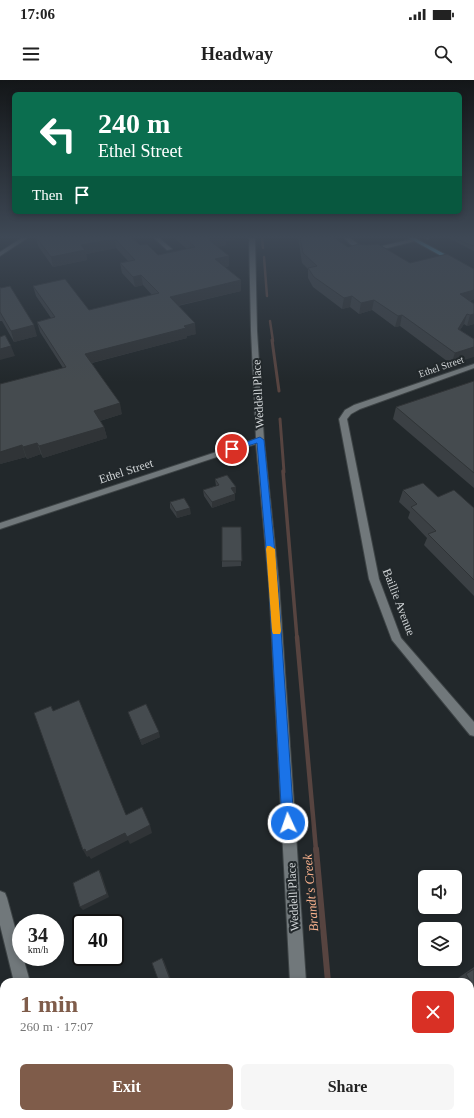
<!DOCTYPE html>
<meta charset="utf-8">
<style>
body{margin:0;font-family:Georgia,serif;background:#f6f6f6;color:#222;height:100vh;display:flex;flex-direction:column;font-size:15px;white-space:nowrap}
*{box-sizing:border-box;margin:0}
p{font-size:13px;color:#767676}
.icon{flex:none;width:22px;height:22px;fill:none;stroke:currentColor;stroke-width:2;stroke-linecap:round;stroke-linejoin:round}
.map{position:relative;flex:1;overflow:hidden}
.sheet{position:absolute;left:0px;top:898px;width:474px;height:140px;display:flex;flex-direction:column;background:#fff;border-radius:12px 12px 0 0;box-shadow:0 2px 6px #0003}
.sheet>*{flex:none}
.hud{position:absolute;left:12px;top:12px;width:450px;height:122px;border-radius:6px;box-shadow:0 2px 6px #0003;background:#0b6e4f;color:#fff;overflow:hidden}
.tools{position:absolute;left:418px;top:790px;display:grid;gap:8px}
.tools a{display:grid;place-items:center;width:44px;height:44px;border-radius:6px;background:#fff;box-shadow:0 2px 6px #0003;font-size:20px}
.speed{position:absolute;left:12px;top:834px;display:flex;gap:8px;font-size:20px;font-weight:700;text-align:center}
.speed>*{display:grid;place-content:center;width:52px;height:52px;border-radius:50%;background:#fff;box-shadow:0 2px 6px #0003;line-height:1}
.speed small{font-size:10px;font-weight:400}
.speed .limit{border:2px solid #111;border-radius:6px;background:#fff;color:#111}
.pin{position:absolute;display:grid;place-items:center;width:34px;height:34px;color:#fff;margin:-17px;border:2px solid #fff;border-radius:50%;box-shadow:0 1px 4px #0007}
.me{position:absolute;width:44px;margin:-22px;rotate:357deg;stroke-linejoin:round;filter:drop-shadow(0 0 3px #0008)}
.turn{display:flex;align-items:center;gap:14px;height:84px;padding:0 20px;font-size:18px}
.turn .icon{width:52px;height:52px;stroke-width:2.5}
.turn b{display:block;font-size:28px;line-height:34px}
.then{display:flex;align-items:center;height:38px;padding:0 20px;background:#0003;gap:8px;font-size:15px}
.round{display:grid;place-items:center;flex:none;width:42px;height:42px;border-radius:6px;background:#f6f6f6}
.headline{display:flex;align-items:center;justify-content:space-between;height:68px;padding:0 20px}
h1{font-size:24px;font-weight:800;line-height:30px;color:#7f5c4a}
.cta{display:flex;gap:8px;margin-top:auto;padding:8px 20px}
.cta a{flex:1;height:46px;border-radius:6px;background:#7f5c4a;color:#fff;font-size:16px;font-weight:800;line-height:46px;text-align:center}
.cta a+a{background:#f6f6f6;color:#222}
.status{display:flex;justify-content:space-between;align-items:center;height:28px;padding:0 20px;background:#fff;direction:ltr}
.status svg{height:11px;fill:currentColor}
header{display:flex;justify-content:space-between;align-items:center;height:52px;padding:0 20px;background:#fff;font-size:18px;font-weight:800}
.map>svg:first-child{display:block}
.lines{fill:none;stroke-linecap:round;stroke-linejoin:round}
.stream-far4{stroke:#574440;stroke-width:2.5}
.stream-far3{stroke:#574440;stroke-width:3}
.stream-far2{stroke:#574440;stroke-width:3.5}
.stream-far1{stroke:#574440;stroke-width:4.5}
.stream{stroke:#574440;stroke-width:6}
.minor-casing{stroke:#3e4446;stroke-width:2}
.major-casing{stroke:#3e4446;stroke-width:2}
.minor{fill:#71787b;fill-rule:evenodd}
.major{fill:#55a9c8;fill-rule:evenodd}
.wall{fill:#3b4044}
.shaded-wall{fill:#303437}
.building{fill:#454b4f;stroke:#303437}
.route{fill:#1a73e8;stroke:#114b97}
.slow{fill:#f59e0b}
.labels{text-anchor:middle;stroke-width:4;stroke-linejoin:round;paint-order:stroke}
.far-street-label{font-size:10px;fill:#d1d5d7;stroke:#22282b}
.street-label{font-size:12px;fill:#d1d5d7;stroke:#22282b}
.water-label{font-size:13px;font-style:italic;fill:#fab28d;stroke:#22282b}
</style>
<div class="status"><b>17:06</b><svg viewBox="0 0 49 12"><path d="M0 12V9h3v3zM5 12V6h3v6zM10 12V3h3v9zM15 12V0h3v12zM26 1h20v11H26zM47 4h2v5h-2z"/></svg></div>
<header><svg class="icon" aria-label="menu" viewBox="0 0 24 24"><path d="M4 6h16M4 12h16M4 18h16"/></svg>Headway<svg class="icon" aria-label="search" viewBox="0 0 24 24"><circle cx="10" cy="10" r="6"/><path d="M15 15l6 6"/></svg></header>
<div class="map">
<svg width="474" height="1038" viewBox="0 0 474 1038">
<rect width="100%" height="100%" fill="#22282b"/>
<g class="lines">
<g class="stream-far4">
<path d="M262,157L263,168"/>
<path d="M264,177L267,216"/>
<path d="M270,241L273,261"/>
</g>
<g class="stream-far3">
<path d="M272,260L279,311"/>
<path d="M280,339L284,392"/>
</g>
<path class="stream-far2" d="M283,391L297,558"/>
<path class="stream-far1" d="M297,557L316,770"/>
<g class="stream">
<path d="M316,769L328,902"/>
<path d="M339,1034L340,1038"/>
</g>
<g class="minor-casing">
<g id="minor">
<path d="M23,157H29L0,176V172Z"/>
<path d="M153,157H158L172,169L167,170Z"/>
<path d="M249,157H255L257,251L264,360L279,504L306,902H290L269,504L256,364L0,449V443L256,359L251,251Z"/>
<path d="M344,157H349L365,170L416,158L419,160L364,174L349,163Z"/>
<path d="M422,157H431L428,159Z"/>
<path d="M474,284V288L360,329L351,334L347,339L379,499L401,558L474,642V656L470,655L392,560L369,499L339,339L345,330L354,325Z"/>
<path d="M0,811L5,813L7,818L21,870V877H23L30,902H14L0,845Z"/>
<path d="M49,1034H66L67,1038H50Z"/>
<rect x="298" y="1034" width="16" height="4"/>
</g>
</g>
<g class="major-casing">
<path id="major" d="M407,157H413L474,190V194Z"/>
</g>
<use href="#minor" class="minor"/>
<use href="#major" class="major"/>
</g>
<g class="wall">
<path d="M36,157H131L140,165L158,175L187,169L173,157H236V159L226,161V165L218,167L229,176V186L225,187L241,200V211L178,226L196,254L187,256V258L92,283L122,334L100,341L104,347L107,358L43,378L41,374L27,379L26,377L0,384L63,288L40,252L37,242L51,238L36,216L33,206L89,230L152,215L143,205L135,207L122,193L120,183L128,181L116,168L86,174L87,180L53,187L38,166Z"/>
<path d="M298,157H332L348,167L410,183L474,189V219L470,221L474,224V244L467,246L464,244L460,250L474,259L451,284L400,246L395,247L372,230L359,234L350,227L342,229L313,207L308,198V189L302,183Z"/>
<path d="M447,157H474V171L462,165Z"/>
<path d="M0,207L37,256L14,262L2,241H0Z"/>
<path d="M474,301V408L393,339L396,327Z"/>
<path d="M215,399L236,407V413H234L235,420L212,428L204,416L203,410L216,406Z"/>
<path d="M403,410L438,417L474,428V516L424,465L427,458L408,438L410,432L399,422Z"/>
<path d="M170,422L191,434L177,438L170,428Z"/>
<path d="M241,447V486L222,487V481Z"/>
<path d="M128,632L160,657L142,665L130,637Z"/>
<path d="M474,887V923L470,916V902H461L458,898Z"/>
</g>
<g class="shaded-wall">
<path d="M219,157H236V159L226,161V165L209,169L208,159Z"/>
<path d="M115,159L116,168L86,174L87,180L53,187L51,177L81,165Z"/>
<path d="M229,176V186L216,189L215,179Z"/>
<path d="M141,195L143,205L135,207L133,197Z"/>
<path d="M241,200V211L171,227L170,217Z"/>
<path d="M474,210V219L457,224L460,214Z"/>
<path d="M352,216L350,227L342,229L344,218Z"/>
<path d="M374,220L372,230L359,234L361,223Z"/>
<path d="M467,234L464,244L454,259L458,249Z"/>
<path d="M474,234V244L467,246L470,235Z"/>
<path d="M402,235L400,246L395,247L398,236Z"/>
<path d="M195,243L196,254L187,256V258L87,284L85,274Z"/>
<path d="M34,245L37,256L14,262L11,251Z"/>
<path d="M11,266L15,276L0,280V269Z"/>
<path d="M474,267V277L451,284L455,273Z"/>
<path d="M120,323L122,334L96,342L94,331Z"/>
<path d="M104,347L107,358L43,378L39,366Z"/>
<path d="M37,363L41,374L27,379L23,367Z"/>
<path d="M22,365L26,377L0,384V372Z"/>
<path d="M236,407V413L231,414V408Z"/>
<path d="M235,414V420L212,428V422Z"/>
<path d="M190,428L191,434L177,438L176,432Z"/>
<path d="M159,652L160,657L142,665L140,660Z"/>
<path d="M150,745L152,753L130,764L128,760L91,779L89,776L87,777L83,770L125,753Z"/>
<path d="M99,790L101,793L109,817L83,830L80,827Z"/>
<path d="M162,878L164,881L172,902H171Z"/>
<path d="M0,951L4,968V970L0,973Z"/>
<path d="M8,1034H15V1038H9Z"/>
</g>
<g class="building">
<path d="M36,157H131L140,165L147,164L158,175L195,167L183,157H219L208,159L229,176L215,179L241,200L170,217L195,243L184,246L186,248L85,274L120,323L94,331L104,347L39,366L37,363L23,367L22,365L0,372V304L66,287L37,242L55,237L33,206L65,199L89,230L159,213L141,195L133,197L120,183L135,180L115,159L81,165L85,170L51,177Z"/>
<path d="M300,157H332L348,167L359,164L366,165L378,164L410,183L447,174L474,189V210L460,214L474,224V234L470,235L467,234L458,249L474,259V267L455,273L402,235L398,236L374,220L361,223L352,216L344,218L314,197L308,188L317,186L303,173Z"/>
<path d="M454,157H474V166L463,162Z"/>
<path d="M10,206L34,245L11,251L0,232V207L1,208Z"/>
<path d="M5,255L11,266L0,269V257Z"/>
<path d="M474,301V393L396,327Z"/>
<path d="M227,395L236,407L231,408L235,414L212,422L203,410L219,405L215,399Z"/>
<path d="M423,403L438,417L454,410L474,428V500L428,454L436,451L411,427L417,424L403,410Z"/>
<path d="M184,418L190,428L176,432L170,422Z"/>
<path d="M222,447H241L242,481H222Z"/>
<path d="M79,620L126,735L142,727L150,745L127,757L125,753L86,772L85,769L83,770L34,633L51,626L53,631Z"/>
<path d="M146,624L159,652L140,660L128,632Z"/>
<path d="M99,790L107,814L80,827L73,803Z"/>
<path d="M162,878L171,902H159L152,883Z"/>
<path d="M474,889V907L466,894Z"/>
<path d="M2,993L4,1001V1034H8L9,1038H0V994Z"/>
</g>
<linearGradient id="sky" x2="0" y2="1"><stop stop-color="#131618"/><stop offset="0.52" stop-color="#3e4855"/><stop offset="1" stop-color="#3e4855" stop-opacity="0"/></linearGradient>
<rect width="474" height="302" fill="url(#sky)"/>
<path class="route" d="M260,357L264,360L278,504L294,743L292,747L288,749L284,747L282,743L269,504L257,363L232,371L228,369Z"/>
<path class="slow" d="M267,466H270L275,469L281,551L280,554H273L272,551L266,469Z"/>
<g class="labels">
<g class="far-street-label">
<text transform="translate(441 286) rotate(-19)" y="4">Ethel Street</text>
</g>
<g class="street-label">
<text transform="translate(258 314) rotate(-93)" y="4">Weddell Place</text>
<text transform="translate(126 391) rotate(-18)" y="4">Ethel Street</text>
<text transform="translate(399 522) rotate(69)" y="4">Baillie Avenue</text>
<text transform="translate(293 817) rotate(-93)" y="4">Weddell Place</text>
</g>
<g class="water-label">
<text transform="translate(310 813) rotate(-95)" y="5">Brandt's Creek</text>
</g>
</g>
</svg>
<div class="tools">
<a><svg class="icon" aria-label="sound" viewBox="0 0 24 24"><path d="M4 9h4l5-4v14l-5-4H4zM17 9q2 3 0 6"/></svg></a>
<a><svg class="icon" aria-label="layers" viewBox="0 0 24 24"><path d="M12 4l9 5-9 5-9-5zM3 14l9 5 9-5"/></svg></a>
</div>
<div class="speed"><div>34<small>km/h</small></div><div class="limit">40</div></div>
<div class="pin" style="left:232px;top:369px;background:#d93025"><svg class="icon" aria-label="arrive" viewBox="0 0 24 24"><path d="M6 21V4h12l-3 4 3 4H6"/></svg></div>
<svg class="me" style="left:288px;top:743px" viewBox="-20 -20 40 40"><circle r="17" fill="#1a73e8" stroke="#fff" stroke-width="3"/><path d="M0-11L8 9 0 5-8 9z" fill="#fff"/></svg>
<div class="hud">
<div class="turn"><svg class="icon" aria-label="left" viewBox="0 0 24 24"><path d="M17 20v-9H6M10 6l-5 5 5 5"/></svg><div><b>240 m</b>Ethel Street</div></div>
<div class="then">Then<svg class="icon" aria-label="arrive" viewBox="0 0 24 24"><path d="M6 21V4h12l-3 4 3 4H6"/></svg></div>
</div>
<section class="sheet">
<div class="headline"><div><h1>1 min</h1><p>260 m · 17:07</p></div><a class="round" style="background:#d93025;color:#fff"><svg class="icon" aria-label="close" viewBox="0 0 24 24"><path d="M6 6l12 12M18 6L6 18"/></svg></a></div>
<div class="cta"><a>Exit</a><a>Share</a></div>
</section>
</div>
